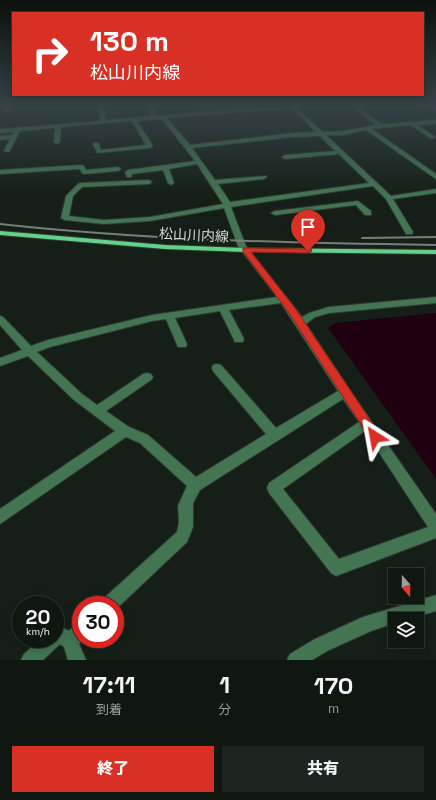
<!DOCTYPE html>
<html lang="ja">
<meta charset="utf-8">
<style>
body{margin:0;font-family:"Space Grotesk","Noto Sans JP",sans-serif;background:#1e241f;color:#f1f3f6;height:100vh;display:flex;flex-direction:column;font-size:15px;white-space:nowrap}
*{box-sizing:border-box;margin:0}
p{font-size:13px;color:#9c9f9f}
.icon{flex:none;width:22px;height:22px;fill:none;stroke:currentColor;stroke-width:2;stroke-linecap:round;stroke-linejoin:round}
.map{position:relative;height:660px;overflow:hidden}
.side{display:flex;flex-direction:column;background:#101711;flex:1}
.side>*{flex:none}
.hud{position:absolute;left:12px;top:12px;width:412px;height:84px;border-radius:0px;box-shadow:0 2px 10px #0003,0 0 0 1px #303631;background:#d93025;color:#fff;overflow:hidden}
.needle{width:26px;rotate:160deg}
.fabs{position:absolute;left:388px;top:568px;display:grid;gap:8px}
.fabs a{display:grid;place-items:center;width:36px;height:36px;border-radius:0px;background:#101711;box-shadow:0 2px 10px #0003,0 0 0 1px #303631;font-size:20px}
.speed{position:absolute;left:12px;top:596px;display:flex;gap:8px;font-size:20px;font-weight:700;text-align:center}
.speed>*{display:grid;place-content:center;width:52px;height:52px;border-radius:50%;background:#101711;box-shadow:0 2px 10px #0003,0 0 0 1px #303631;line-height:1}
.speed small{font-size:10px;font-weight:400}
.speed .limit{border:6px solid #d22;background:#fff;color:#111}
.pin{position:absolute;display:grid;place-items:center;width:34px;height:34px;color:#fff;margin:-41px -17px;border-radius:50% 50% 50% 0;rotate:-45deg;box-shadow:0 0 4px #0007}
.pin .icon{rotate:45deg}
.me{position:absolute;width:44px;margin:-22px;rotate:326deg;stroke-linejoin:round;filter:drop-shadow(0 0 3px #0008)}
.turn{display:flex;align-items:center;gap:14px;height:84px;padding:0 12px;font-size:18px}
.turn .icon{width:52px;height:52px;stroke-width:2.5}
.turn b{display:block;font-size:28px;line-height:34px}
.eta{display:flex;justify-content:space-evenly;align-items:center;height:68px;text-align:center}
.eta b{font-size:24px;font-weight:800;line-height:28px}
.primary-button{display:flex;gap:8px;margin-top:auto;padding:8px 12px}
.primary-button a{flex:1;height:46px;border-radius:0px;background:#d93025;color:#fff;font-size:16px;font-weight:800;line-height:46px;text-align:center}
.primary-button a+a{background:#1e241f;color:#f1f3f6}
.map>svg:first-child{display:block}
.water{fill:#200010}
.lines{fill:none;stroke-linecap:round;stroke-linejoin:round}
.minor-casing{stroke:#303932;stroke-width:2}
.major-casing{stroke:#303932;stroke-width:2}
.minor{fill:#437553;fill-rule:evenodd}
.major{fill:#62d189;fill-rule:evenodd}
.rail{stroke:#767e78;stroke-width:2}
.route{fill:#d93025;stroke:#8d1f18}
.labels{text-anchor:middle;stroke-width:4;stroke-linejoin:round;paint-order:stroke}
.street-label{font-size:14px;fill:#d4dad5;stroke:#151f17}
</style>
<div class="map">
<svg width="436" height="660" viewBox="0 0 436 660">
<rect width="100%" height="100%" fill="#151f17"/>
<path class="water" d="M436,313V479L328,328L335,323Z"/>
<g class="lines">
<g class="minor-casing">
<g id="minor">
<path d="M3,105H9V112H5Z"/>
<path d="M97,105H103L106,120L151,116L147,105H153L156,116L285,105H305L296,107L323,132L343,131L376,125L349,105H355L381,124L436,120V124L417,125L434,136L435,137L432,139L410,125L372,129L436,174V179L366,130L343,135H326L391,196L436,189V193L393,199L413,232L412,234H406L386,199L373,186L231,207L246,246L302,317L309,313L329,307L436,297V303L329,313L315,317L306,324L349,389L436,514V538L336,576L331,573L269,493L267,488L269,483L359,422L343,399L200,490L193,503V527L187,542L115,610V605H101L103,599L177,532L179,523L178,506L187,486L140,443L126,437L0,524V509L115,431L74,400L28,356L0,366V358L22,350L0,325V316L3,317L31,346L48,340L152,315L277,297L238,246L224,208L150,221L104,224L65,220L61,218L66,196L78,184L80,183L149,180L152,182L149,184L82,187L73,196L69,216L104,220L150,217L223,204L197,164L169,169L174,183L171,185L168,183L163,170L132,174L131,177H127L125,172L128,170L195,161L162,119L137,121L153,146L150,148L97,153L93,144L96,142L99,144L101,150L146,145L132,121L61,127L60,142L57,144L54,142L55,128L20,131L9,152L4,151L10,139L0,140V136L12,135L14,132L0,133V129L101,121ZM291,108L316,132L292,133L190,145L167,118ZM320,136L335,151L285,155L282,157L285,159L339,154L369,183L230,202L218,184L264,179L267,177L266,176L215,180L192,148L292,137ZM281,303L338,391L276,428L221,365L217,364L213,365L212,368L213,371L266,434L196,477L148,435L129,427L106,411L151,380L153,377L151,374L147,373L143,374L97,405L82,394L37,352L50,347L152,321L166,319L178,347H186L187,344L175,318L220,311L235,342H243L244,339L229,310ZM365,431L428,527L339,559L283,489Z"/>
<path d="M426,105H432L436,108V112Z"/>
<path d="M82,165L84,166L86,170L118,167L121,169L118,171L84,174L82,173L80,169L0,174V170Z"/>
<path d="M358,201L371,211V215H365L356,205L275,215L271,213L275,211Z"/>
<path d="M436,595V611L409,619H395V623L371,631L327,651L312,660H287L290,654L315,639L363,617Z"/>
<path d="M81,623V639H84L79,644L86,660H68L64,647L60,644L43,660H21L24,654L41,639H55V627L59,626L69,631L75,625Z"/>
</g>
</g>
<g class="major-casing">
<path id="major" d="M0,231L165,245L245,248L436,250V254L245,252L165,249L0,235Z"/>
</g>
<use href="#minor" class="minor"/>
<use href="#major" class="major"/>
<g class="rail">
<path d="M0,224C145,240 290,243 436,245"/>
<path d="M362,238L436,237"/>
</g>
</g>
<linearGradient id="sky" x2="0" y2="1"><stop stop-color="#0c110d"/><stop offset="0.53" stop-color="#354247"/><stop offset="1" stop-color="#354247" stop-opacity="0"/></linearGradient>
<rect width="436" height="197" fill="url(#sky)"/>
<path class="route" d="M243,248L311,249L312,251L308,253L251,252L295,308L379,433L380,437L379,440L375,442L371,440L289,313L243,251Z"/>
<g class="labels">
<g class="street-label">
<text transform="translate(194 235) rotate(3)" y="5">松山川内線</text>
</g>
</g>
</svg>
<div class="fabs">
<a><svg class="needle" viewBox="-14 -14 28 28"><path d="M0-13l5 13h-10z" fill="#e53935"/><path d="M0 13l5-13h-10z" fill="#9c9f9f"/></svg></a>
<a><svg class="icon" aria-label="layers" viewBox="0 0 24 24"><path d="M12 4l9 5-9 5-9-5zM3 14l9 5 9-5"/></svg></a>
</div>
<div class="speed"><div>20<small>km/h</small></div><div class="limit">30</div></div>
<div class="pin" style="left:308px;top:251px;background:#d93025"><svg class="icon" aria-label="arrive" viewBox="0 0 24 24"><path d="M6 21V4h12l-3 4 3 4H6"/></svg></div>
<svg class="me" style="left:375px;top:437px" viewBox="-20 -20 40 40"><path d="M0-17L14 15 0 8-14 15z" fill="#d93025" stroke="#fff" stroke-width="4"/></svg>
<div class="hud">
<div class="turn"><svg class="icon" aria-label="right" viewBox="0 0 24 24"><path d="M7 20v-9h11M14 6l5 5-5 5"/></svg><div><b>130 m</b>松山川内線</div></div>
</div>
</div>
<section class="side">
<div class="eta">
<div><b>17:11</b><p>到着</p></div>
<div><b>1</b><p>分</p></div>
<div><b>170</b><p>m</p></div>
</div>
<div class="primary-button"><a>終了</a><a>共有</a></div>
</section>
